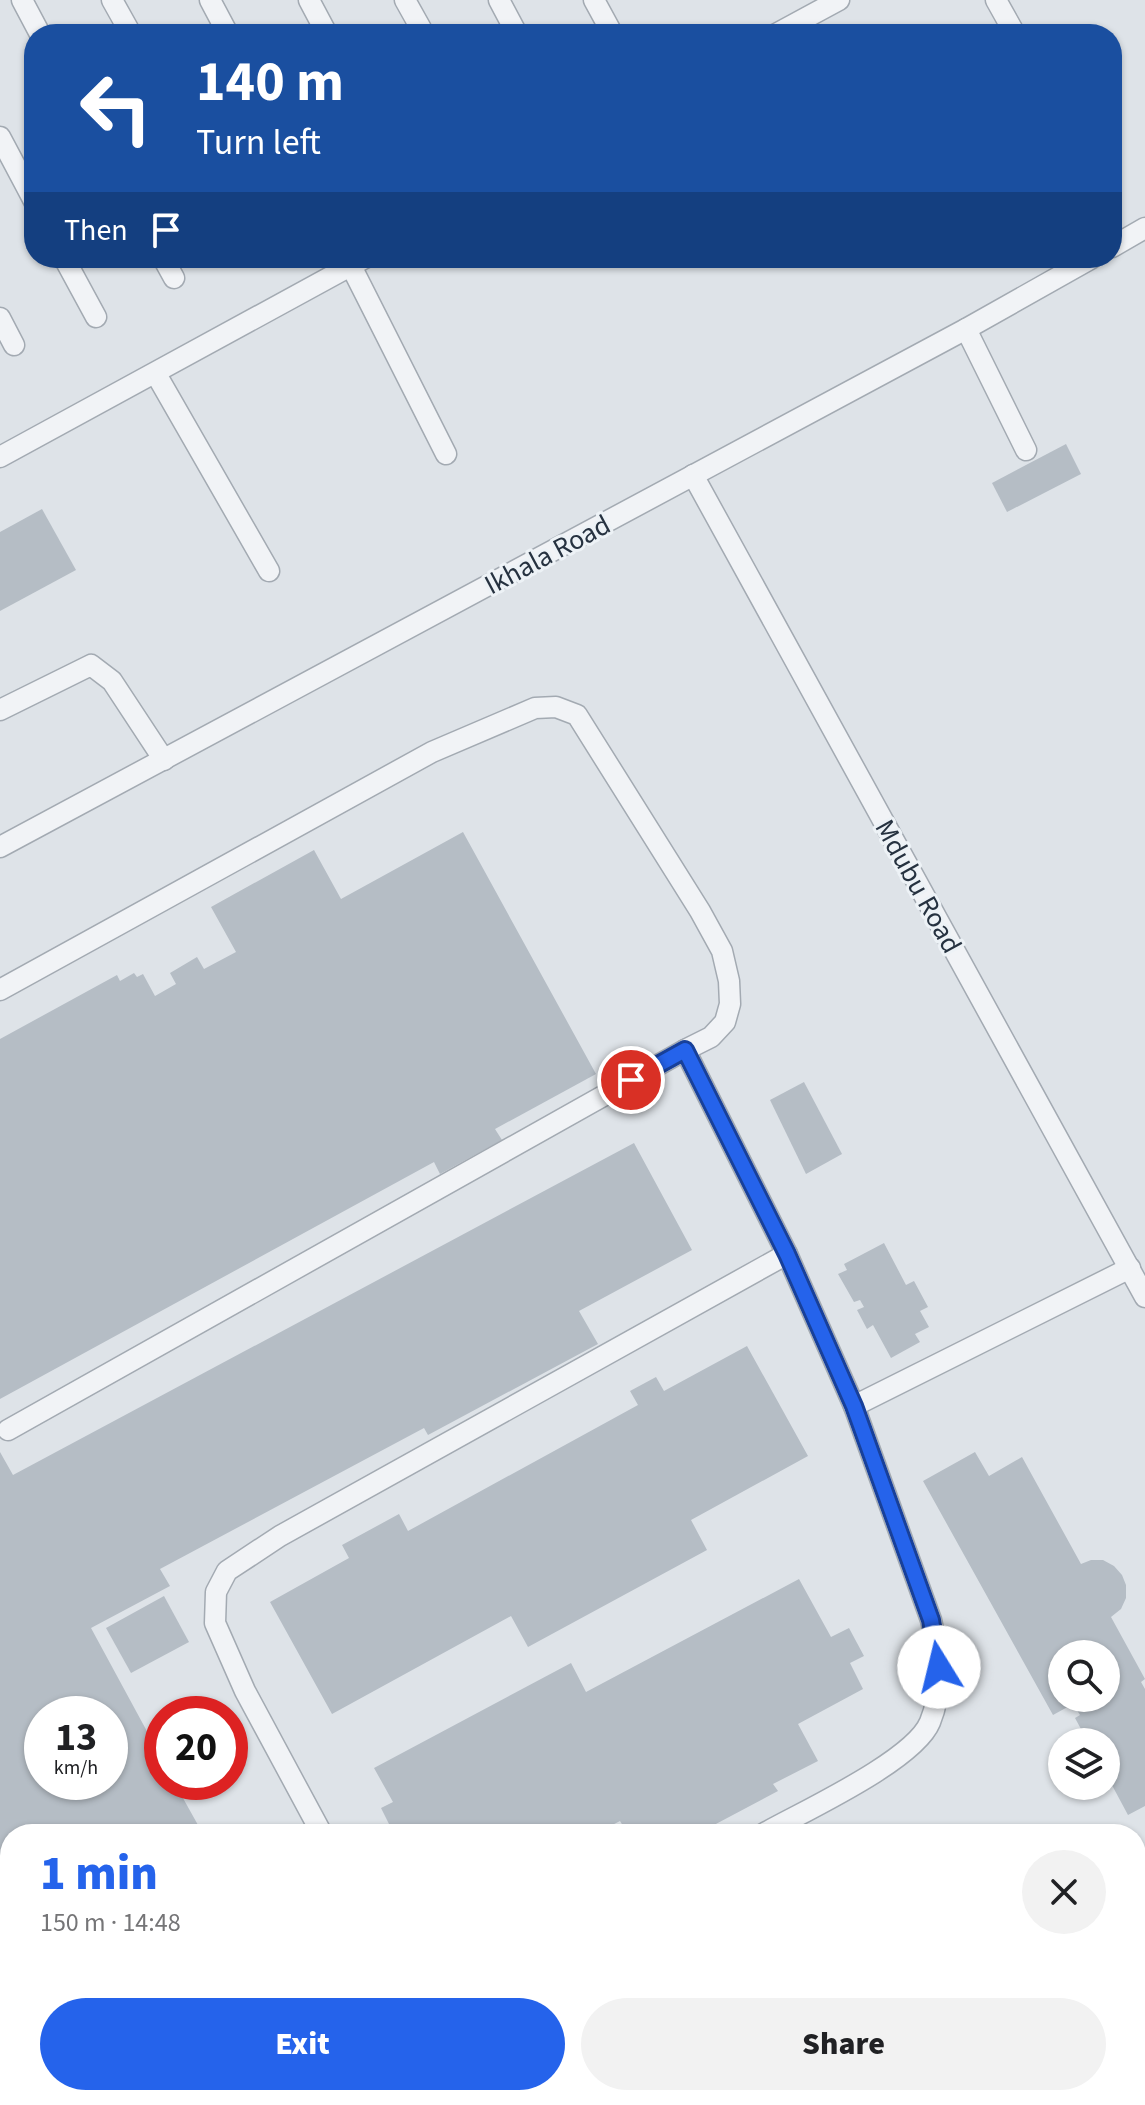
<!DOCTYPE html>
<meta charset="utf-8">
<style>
body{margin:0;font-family:"Source Sans 3",sans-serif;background:#f2f2f2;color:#202124;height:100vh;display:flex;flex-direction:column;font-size:30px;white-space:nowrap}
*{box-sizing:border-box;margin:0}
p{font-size:26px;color:#757577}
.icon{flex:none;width:44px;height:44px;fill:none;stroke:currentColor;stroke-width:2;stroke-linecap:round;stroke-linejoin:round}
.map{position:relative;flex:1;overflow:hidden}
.side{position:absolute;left:0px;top:1824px;width:1146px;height:282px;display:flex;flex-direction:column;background:#fff;border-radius:32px 32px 0 0;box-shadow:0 2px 6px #0004}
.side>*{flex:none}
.banner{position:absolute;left:24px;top:24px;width:1098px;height:244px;border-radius:32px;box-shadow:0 2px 6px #0004;background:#1a4fa0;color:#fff;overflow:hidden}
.controls{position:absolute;left:1048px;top:1640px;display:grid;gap:16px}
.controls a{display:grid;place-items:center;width:72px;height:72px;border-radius:50%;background:#fff;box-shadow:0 2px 6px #0004;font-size:40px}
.speed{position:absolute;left:24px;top:1696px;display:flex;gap:16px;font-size:40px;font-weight:700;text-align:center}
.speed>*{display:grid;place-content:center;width:104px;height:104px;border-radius:50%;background:#fff;box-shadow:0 2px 6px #0004;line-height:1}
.speed small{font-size:20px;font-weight:400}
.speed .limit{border:12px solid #d22;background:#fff;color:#111}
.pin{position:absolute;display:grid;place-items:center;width:68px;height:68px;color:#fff;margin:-34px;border:4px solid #fff;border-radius:50%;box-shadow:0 2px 8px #0007}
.me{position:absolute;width:88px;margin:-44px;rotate:351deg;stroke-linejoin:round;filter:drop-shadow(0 0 6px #0008)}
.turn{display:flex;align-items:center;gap:28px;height:168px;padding:0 40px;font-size:36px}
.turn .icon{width:104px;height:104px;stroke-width:2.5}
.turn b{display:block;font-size:56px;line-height:68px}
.then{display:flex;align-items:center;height:76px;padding:0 40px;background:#0003;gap:16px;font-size:30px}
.round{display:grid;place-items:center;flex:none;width:84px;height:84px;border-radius:42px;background:#f2f2f2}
.summary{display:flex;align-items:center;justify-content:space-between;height:136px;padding:0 40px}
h1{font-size:48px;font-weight:800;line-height:60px;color:#2563eb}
.primary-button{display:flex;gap:16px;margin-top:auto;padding:16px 40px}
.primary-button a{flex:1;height:92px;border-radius:48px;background:#2563eb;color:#fff;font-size:32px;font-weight:800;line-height:92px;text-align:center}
.primary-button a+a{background:#f2f2f2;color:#202124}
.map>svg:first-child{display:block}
.building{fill:#b5bdc5;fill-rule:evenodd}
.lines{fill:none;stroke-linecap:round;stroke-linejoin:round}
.service-casing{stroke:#a3aab2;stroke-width:23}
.service{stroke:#f1f3f6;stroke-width:20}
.route-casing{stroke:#184099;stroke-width:20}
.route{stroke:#2563eb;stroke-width:14}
.labels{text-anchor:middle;stroke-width:6;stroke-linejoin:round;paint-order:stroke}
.street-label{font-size:28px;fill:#263240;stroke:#edf2f6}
</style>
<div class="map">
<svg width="1145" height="2105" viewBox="0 0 1145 2105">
<rect width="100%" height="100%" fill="#dee3e8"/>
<g class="building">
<path d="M1066,444L1081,474L1007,512L992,483Z"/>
<path d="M42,509L76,570L0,611V532Z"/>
<path d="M463,832L596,1074L495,1129L502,1140L440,1174L434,1162L0,1399V1039L117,975L120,981L134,973L137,977L143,974L155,996L176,984L170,973L197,957L204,969L236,952L211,907L314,850L341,899Z"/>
<path d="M804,1082L842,1154L806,1174L770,1100Z"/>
<path d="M634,1143L692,1250L579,1311L598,1344L428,1435L424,1428L160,1569L170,1586L91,1628L162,1759V1782H174L203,1834H10V2096H344L349,2105H0V1452L13,1475ZM42,1714H110V1782H42Z"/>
<path d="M884,1243L906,1285L914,1281L928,1307L920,1311L929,1327L915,1334L920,1342L891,1358L873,1325L867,1329L857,1310L864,1307L860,1300L854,1302L838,1274L847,1270L844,1264Z"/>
<path d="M747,1346L808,1456L691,1520L707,1550L528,1647L511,1616L332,1714L270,1602L349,1558L342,1545L399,1514L408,1531L638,1405L630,1391L656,1377L664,1391Z"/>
<path d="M975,1452L989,1476L1022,1457L1081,1564L1091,1560H1103L1114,1566L1122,1575L1126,1585V1598L1121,1609L1111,1617L1145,1679L1141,1682L1145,1689V1806L1128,1815L1106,1774V1742H1088L1075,1718L1080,1715L1073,1704L1053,1715L923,1481ZM1062,1654H1106V1698H1062Z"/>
<path d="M799,1579L831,1637L849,1628L864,1656L850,1663L863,1689L798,1724L818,1761L773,1784L778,1791L697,1834H628L620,1821L595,1834H394L381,1808L393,1802L374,1768L571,1663L586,1692Z"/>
<path d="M164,1596L189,1642L131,1673L106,1628Z"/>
<path d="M755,2096H1017L1021,2105H739Z"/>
</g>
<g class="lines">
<g class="service-casing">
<g id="service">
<path d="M22,0L40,34"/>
<path d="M112,0L131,34"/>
<path d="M210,0L228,34"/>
<path d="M309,0L327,34"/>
<path d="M405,0L424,34"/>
<path d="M499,0L517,34"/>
<path d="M594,0L612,33"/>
<path d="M996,0L1015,34"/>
<path d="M776,34L839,0"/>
<path d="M0,137L34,201"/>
<path d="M1112,247L1145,228"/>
<path d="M64,258L96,317"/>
<path d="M163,258L174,278"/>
<path d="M347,258L446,454"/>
<path d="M0,318L14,345"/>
<path d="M966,329L1026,450"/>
<path d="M156,374L269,571"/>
<path d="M0,457L365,258"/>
<path d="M693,475L1145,1297"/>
<path d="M0,710L91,665L112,681L164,760"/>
<path d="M0,847L966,329L1092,258"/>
<path d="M0,990L432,752L535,708L556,707L577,715L700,911L722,951L729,981L730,1004L725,1022L711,1037L685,1050L8,1430"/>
<path d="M685,1050L787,1254L854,1406L931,1620C939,1654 944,1688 930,1722C914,1761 802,1812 763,1834"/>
<path d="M854,1406L1130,1268"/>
<path d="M322,1834L245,1691L215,1623L216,1592L227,1571L280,1536L787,1254"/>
<path d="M1136,1951H1145"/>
<path d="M691,2105L709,2096"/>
</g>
</g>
<use href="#service" class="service"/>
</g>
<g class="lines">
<g class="route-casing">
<path id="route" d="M631,1080L685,1050L787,1254L854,1406L931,1620L939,1667"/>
</g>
<use href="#route" class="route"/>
</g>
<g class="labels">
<g class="street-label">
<text transform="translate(547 554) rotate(-28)" y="10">Ikhala Road</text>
<text transform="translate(919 886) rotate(61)" y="10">Mdubu Road</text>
</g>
</g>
</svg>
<div class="controls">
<a><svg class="icon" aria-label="search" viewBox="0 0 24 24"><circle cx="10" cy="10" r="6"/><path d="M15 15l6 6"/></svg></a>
<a><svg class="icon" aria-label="layers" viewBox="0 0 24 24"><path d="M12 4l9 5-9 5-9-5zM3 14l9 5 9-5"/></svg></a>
</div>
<div class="speed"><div>13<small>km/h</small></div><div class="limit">20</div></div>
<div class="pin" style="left:631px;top:1080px;background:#d93025"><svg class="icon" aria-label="arrive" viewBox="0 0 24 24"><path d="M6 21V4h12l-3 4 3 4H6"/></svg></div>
<svg class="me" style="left:939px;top:1667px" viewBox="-20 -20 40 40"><circle r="19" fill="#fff"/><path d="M0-13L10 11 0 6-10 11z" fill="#2563eb"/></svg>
<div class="banner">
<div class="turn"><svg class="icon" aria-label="left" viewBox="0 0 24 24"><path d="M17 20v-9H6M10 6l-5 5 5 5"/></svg><div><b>140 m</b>Turn left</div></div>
<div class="then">Then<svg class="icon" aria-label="arrive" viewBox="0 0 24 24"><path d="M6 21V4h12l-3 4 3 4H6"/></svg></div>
</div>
<section class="side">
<div class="summary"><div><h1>1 min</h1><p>150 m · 14:48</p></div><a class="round"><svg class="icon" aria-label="close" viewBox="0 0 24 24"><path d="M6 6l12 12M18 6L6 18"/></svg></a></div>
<div class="primary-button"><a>Exit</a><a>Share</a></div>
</section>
</div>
